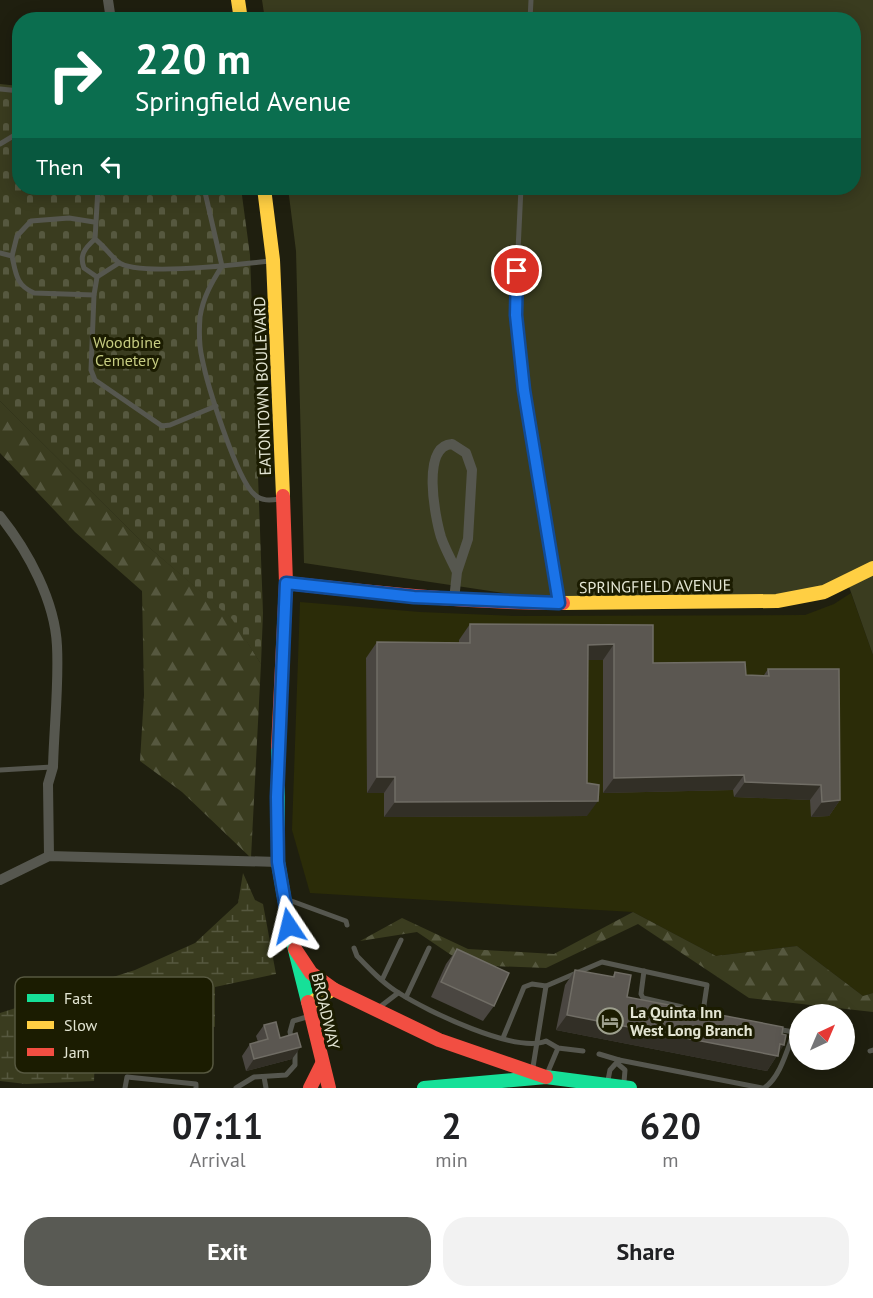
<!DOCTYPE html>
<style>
body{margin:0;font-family:"PT Sans",sans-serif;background:#f2f2f2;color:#202124;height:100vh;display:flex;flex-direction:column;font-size:22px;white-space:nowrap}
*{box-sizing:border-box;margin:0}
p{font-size:20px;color:#757577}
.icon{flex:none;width:33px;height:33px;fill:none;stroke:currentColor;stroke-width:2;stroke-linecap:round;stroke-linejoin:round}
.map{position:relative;height:1088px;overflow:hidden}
.details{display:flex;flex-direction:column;background:#fff;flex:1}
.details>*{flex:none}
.top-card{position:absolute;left:12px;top:12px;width:849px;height:183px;border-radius:24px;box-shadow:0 3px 15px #0003;background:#0b6e4f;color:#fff;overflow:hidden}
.needle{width:39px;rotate:44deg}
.fabs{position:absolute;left:789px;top:1004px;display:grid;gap:12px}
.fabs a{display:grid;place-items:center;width:66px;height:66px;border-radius:50%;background:#fff;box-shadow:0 3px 15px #0003;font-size:30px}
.pin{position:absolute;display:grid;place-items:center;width:51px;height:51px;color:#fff;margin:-26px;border:3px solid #fff;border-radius:50%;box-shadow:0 2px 6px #0007}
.me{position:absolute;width:66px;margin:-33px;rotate:350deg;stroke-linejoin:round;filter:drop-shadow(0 0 4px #0008)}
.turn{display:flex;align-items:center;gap:21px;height:126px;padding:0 24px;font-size:27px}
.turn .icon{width:78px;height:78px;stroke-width:2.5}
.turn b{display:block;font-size:42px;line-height:51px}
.then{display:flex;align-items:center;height:57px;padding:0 24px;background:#0003;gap:12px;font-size:22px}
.eta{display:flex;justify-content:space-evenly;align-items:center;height:102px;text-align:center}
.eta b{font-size:36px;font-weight:700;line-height:42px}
.cta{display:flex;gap:12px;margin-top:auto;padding:12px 24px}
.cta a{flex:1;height:69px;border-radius:24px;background:#595a54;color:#fff;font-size:24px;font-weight:700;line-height:69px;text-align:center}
.cta a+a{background:#f2f2f2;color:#202124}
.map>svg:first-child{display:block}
.built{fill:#2b2c08}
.green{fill:#3a3c1f}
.forest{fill:url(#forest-firs)}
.wetland{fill:url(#wetland-marsh)}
.cemetery{fill:url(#cemetery-stones)}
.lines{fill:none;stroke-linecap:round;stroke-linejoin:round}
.lane{stroke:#56574f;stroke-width:5}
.street{stroke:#56574f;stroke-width:10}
.fast{stroke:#16e098;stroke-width:14}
.slow{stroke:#ffcf43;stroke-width:14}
.jam{stroke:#f24e42;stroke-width:14}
.wall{fill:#4a4641}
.shaded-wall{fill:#322f26}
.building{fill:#5b5751;stroke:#706d65;stroke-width:1.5}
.route-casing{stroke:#114b97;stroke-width:15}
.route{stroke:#1a73e8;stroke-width:10}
.labels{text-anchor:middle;stroke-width:6;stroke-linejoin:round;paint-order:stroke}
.park-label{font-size:16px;fill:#c6cc81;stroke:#1b1c01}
.street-label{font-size:16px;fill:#e3e5d3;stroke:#1b1c01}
.poi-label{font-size:16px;font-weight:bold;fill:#e3e5d3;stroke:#1b1c01;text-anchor:start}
.key{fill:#1b1c01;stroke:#575840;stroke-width:1.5}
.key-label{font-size:16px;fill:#e3e5d3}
</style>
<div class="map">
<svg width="873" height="1088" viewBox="0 0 873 1088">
<defs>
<pattern id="forest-firs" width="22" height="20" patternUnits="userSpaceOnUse" patternTransform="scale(1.5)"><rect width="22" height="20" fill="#3a3c1f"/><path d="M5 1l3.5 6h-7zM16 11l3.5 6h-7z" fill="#56583f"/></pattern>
<pattern id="wetland-marsh" width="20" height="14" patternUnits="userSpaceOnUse" patternTransform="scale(1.5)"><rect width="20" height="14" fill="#3a3c1f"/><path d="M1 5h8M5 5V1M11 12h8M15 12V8" fill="none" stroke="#56583f"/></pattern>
<pattern id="cemetery-stones" width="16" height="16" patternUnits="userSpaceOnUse" patternTransform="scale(1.5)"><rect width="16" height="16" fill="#3a3c1f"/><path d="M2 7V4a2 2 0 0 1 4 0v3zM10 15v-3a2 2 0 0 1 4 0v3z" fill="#56583f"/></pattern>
</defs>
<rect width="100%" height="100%" fill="#1f1f0f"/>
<path class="built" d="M851,593L873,655V993L863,996L797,946L716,956L633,912L310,893L292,830L300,602L420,612L514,616L805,615L834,604Z"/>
<path class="green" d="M262,0H873V655L847,581L792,598L563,602L304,563L296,251L288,188H854V20H265Z"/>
<g class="forest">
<path d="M0,401L137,537L233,619L261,664L251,858L182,792L140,761L144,695L142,591L75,532L0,453Z"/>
<path d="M633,912L716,956L797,946L863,996L873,993V1012L749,998L638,924L546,968L466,965L417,932L360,941L402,918L468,949L554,954Z"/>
</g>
<path class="wetland" d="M243,873L255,900L263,904L276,974L215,987V1027L164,1014L95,1056L94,1081L26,1084L0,1081V1013L135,970L195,943L238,903Z"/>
<path class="cemetery" d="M0,84L19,86L20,188H241L250,255L263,613L261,664L232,619L137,537L0,401Z"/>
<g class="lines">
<g class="lane">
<path d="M530,20L531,0"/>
<path d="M0,89L20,91"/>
<path d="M0,144L20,132"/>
<path d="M98,188L95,239C104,246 110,255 118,262C137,277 244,264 270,261"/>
<path d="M204,188L222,266C212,282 203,297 200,317C199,330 199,345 202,358C207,384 237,481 255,495C263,502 272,500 282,499"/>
<path d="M521,188L516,292L517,333L559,602"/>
<path d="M95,239C85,248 79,255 84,268L97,277L119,263"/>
<path d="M0,253L12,256C16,274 16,285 34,293L94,295"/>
<path d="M12,256L17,236L31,221L69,218L94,222"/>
<path d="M97,277L94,295L91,370L95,380L162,426L170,425L216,406"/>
<path d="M0,770L52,767"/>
<path d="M286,899L346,921L347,925"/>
<path d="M354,948L357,956C370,969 383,984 399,993C427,1011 516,1054 546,1041L558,1048L583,1051"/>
<path d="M644,971L641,994L643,998L682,1007"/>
<path d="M382,980L401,940"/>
<path d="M406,997L429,948"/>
<path d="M381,1006L398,993"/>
<path d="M503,1038L524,987L532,984L546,986L602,962L707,985L703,1012L709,1014"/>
<path d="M292,1041L290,1032L293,1021L310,1016"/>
<path d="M870,1051L873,1050"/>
<path d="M599,1054L619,1060"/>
<path d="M618,1064L625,1070L624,1082"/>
<path d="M533,1067L546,986"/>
<path d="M547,1074L558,1048"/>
<path d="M264,1077L266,1088"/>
<path d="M608,1080L610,1070L619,1060L762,1088"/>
<path d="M125,1088L127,1077L196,1084V1088"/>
<path d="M236,1088L254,1077L286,1075L295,1065V1050"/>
<path d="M764,1088C780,1078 787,1050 794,1032L776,1029"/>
</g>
<g class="street">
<path d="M108,0L111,20"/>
<path d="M0,516C28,551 55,601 57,646C59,686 54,727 53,767L48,784L49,856"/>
<path d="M454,600L457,572L468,539L472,470L466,453L452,444C421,446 435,517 441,537C445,549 452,561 457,572"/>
<path d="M0,880L49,856L278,862"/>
</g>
<g class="fast">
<path d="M278,747V862L289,926L308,1002"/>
<path d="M424,1088L546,1077L630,1088"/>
</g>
<g class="slow">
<path d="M238,0L241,20"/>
<path d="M264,188L273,260L283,496"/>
<path d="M563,603L777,601L824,592L873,568"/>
<path d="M309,1004L333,989"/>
</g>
<g class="jam">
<path d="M286,583C378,593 470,603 563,603"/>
<path d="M278,747L286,583L283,496"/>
<path d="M295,949L311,973L333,989L439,1040L546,1077"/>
<path d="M308,1002L329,1088"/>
<path d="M310,1088L322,1064"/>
</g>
</g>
<g class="wall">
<path d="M470,624L653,625V663L746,675H764L768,669L840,800L829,816L811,817L810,800L734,797L733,790L603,793V660H588L587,816L384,817V793H367L366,658L377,642L459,643V640Z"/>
<path d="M457,949L494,1006L483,1021L431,997L446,964Z"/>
<path d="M575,970L612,977L615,972L627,997L778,1054L767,1071L556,1030L565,985Z"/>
<path d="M157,1009L187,1062L144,1058L146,1025Z"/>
<path d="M264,1025L280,1038L292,1059L246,1071L242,1056L250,1044L258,1042L256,1036Z"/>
</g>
<g class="shaded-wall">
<path d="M614,644L603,660H577L588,645Z"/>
<path d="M744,775L733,790L603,793L614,778Z"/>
<path d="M377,777H395L384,793H367Z"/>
<path d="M745,782L821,785L810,800L734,797Z"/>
<path d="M840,800L829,816L811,817L822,802Z"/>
<path d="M598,801L587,816L384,817L395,802Z"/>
<path d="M567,1015L780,1044L784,1045L767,1071L556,1030Z"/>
<path d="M155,1043L198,1046L187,1062L144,1058Z"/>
<path d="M301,1047L292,1059L246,1071L254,1059Z"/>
</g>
<g class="building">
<path d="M470,624L653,625V663L745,662L746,675L769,676L768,669H839L840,800L822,802L821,785L745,782L744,775L614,778V644L588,645L587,783L599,785L598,801L395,802V777H377V642L470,643Z"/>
<path d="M457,949L509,973L494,1006L441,982Z"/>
<path d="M575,970L614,977L615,972L631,975L627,997L783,1027L782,1034L786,1035L784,1045L780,1044L778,1056L567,1015Z"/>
<path d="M276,1022L280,1038L297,1033L301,1047L254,1059L250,1044L268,1039L264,1025Z"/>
</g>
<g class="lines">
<g class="route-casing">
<path id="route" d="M289,926L278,862L277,797L286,583L414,597L559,603L524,390L516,315L517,271"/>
</g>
<use href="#route" class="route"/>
</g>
<defs>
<g id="hotel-ring" transform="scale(1.35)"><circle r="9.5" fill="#1b1c01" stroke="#9ea08e" stroke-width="1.5"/><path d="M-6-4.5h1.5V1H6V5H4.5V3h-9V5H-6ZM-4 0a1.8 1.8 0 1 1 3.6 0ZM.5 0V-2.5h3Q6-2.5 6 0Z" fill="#9ea08e"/></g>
</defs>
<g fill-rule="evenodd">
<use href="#hotel-ring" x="610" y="1021"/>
</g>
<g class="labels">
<g class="park-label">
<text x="127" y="348">Woodbine<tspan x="127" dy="18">Cemetery</tspan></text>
</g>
<g class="street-label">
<text transform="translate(262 386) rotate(-92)" y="6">EATONTOWN BOULEVARD</text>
<text transform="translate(655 586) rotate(-1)" y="6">SPRINGFIELD AVENUE</text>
<text transform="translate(326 1011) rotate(77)" y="6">BROADWAY</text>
</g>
<g class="poi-label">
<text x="630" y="1018">La Quinta Inn<tspan x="630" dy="18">West Long Branch</tspan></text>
</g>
</g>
<rect x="15" y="977" width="198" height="96" rx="9" class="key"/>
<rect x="27" y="994" width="27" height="8" fill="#16e098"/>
<rect x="27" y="1021" width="27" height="8" fill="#ffcf43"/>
<rect x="27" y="1048" width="27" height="8" fill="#f24e42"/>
<g class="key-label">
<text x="64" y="1004">Fast</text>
<text x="64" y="1031">Slow</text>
<text x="64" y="1058">Jam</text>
</g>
</svg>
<div class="fabs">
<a><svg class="needle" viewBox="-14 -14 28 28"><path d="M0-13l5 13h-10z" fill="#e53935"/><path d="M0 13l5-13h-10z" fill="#757577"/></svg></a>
</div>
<div class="pin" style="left:517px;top:271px;background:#d93025"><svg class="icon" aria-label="arrive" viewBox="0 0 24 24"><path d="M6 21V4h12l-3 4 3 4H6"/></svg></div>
<svg class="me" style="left:289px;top:926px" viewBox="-20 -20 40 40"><path d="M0-17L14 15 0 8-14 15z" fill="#1a73e8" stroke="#fff" stroke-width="4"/></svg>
<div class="top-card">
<div class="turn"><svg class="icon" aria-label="right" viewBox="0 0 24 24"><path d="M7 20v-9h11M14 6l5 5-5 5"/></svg><div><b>220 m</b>Springfield Avenue</div></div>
<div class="then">Then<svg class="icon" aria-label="left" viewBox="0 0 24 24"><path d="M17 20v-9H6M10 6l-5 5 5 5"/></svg></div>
</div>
</div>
<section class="details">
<div class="eta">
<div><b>07:11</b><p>Arrival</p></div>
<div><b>2</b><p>min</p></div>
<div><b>620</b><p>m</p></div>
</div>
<div class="cta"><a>Exit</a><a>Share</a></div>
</section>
